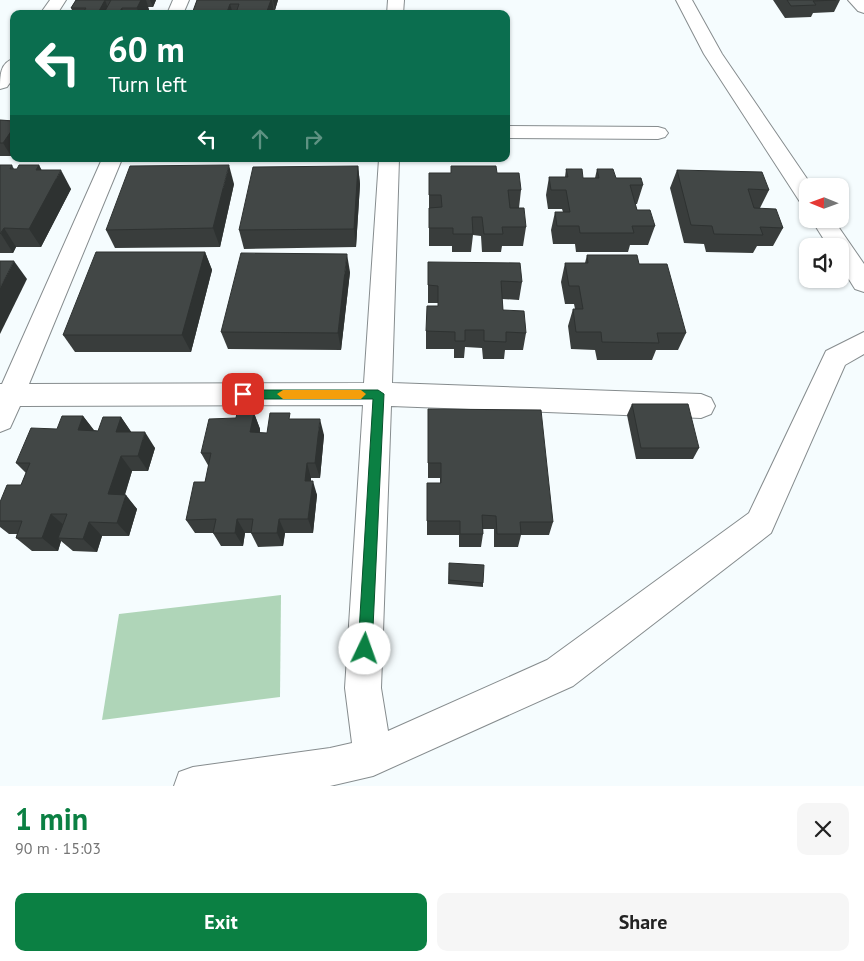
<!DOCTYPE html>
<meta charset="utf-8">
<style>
body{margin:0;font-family:"PT Sans",sans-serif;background:#f6f6f6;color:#222;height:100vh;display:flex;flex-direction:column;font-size:19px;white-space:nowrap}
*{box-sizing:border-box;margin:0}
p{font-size:16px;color:#767676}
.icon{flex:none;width:28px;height:28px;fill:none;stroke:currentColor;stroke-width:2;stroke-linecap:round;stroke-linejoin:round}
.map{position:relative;height:786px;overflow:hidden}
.panel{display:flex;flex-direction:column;background:#fff;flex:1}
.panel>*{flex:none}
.guide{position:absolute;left:10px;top:10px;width:500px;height:152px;border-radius:10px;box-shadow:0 1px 4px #0004;background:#0b6e4f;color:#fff;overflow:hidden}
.needle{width:32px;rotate:271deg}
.controls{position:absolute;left:799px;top:178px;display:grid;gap:10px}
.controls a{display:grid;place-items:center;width:50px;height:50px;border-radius:10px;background:#fff;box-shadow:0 1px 4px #0004;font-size:25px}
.pin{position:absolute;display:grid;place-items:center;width:42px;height:42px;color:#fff;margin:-21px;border-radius:10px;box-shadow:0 2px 8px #0006}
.me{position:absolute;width:55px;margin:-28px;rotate:3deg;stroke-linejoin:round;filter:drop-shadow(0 0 4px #0008)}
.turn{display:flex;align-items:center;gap:18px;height:105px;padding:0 15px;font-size:22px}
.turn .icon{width:65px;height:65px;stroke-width:2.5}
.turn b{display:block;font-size:35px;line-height:42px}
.lanes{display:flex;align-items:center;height:48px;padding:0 15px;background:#0003;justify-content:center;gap:25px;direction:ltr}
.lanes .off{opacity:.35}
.round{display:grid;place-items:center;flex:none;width:52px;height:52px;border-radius:10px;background:#f6f6f6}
.headline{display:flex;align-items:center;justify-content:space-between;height:85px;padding:0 15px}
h1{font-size:30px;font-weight:800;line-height:38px;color:#0b8043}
.cta{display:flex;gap:10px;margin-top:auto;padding:10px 15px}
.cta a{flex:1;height:58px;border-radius:10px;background:#0b8043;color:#fff;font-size:20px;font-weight:800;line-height:58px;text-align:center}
.cta a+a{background:#f6f6f6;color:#222}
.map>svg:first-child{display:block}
.green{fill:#afd5b8}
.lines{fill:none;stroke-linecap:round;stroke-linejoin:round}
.minor-casing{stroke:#868c8e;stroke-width:2}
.minor{fill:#fff;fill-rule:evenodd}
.wall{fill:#393d3c}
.shaded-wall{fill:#2e3231}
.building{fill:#424746;stroke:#2e3231}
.route{fill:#0b8043;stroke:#07532c}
.slow{fill:#f59e0b}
</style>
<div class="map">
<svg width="864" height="786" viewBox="0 0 864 786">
<rect width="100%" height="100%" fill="#f5fcfe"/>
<path class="green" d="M281,595L280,697L102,720L119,614Z"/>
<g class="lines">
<g class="minor-casing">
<g id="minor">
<path d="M50,0H66L57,14H40Z"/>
<path d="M173,0H189L183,14H167Z"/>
<path d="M388,0H404L403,14H387Z"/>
<path d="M676,0H692L722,54L812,186H808V204L800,202L704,54Z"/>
<path d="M848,0H864V13L858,11Z"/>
<path d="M14,59V77L7,87L0,89C0,76 0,62 14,59Z"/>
<path d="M506,126L658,127L665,129L668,133L665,137L658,139L506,138Z"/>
<path d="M102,159H122L29,384L364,383L379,159H399L392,383L701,394L711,398L715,406L711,414L701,418L391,406L381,688L388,731L547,660L749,513L826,351L864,332V354L845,365L771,533L573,686L373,776L330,786H174L179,772L193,767L330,748L352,743L345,688L363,405L20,406L10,428L0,432V384H2Z"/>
<path d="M811,219H833L864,264V292L855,289L840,265V246H828Z"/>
</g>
</g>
<use href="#minor" class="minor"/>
</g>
<g class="wall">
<path d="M76,0H156L153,7H148L150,13L149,14H74L71,8Z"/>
<path d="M197,0H278L275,10H273L274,14H193V11Z"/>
<path d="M773,0H840L834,12L813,13L811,17L785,18Z"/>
<path d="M0,120L14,121V151L11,156H0Z"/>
<path d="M0,165H12L14,169H17L39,165L41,170L71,189L41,247H16L13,253H0Z"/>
<path d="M358,166L360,184L356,247L244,249L239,230Z"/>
<path d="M566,169L583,178H595L597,169L616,178L643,185L637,204H635L637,210L655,226L648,245H630L628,252H576L575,244H553L551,230L555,212H563L562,209H548L546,195L549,177H565Z"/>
<path d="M677,170L769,190L760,208L783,228L773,246H757L753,253L706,252L704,244L684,243L670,188Z"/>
<path d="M429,173H497L521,190L519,208L526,227L523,246H502L501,252H482L481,236L473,235L471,252H452V246H429Z"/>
<path d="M234,184L220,247L115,248L106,230Z"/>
<path d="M205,252L212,270L191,352H75L63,335Z"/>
<path d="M587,255L639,264L686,333L678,350H656L652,360H597L595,350L571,349L568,326L573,309H575L574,304H565L561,282L565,263H585Z"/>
<path d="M428,262L522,282L519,300L502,299L503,310L526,333L523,350H505L504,359H483L482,348L465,347L464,358H454V349H426V331L438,306V303H428Z"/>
<path d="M350,272L341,350L228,349L221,332Z"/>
<path d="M632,404L699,448L693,459H636L627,415Z"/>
<path d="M428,409L553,522L549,535H521L518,547H494V529H483V534L481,547H459V535H427V483H440V478H428Z"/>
<path d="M254,413L260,429V433H267L292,419L324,435L320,478H311V481L317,495L313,533H285L283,546L258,547L251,533H245L243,546H221L213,533H195L186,520L205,482L209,467L201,453L236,418Z"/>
<path d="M83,416L94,430L98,431L121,417L131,432L155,448L148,471H132L125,495L137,509L129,536H102L97,552L73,551L61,541L58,551H32L16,538L17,534H9L0,527V502L21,485L26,473L16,463L57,429Z"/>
<path d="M449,563L483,583V587L448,584Z"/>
</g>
<g class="shaded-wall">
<path d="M105,0L109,11H105L106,14H100L99,11Z"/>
<path d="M137,0H146L150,13L149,14H139L137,8Z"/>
<path d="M150,0H156L153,7Z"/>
<path d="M265,0H272L274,14H268Z"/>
<path d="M273,0H278L275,10Z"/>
<path d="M230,4L233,14H227V12Z"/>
<path d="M122,8L124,14H121L120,11Z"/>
<path d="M14,127V151L11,156L3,143Z"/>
<path d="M39,165L49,184L36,170Z"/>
<path d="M229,165L234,184L220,247L213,228Z"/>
<path d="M358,166L360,184L356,247L354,229Z"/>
<path d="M61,170L71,189L41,247L29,229Z"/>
<path d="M4,228L16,247L13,253L1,234Z"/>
<path d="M205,252L212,270L191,352L182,335Z"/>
<path d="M347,254L350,272L341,350L338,333Z"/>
<path d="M14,261L27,279L0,334V288Z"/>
<path d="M254,413L260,429L257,448L250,432Z"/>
<path d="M83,416L95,432L78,430Z"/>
<path d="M121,417L132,433L116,432Z"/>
<path d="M320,419L324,435L320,478L315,463Z"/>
<path d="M145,432L155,448L148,471L138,456Z"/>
<path d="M121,456L132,471L120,509L108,494Z"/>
<path d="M307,463L311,478L309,496L305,481Z"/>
<path d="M313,481L317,495L313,533L308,519Z"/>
<path d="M126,495L137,509L129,536L117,523Z"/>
<path d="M51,514L66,527L58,538L61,541L58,551L42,538Z"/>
<path d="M237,519L245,533L243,546L235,533Z"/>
<path d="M279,519L285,533L283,546L277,533Z"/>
<path d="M89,522L102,536L97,552L83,539Z"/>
</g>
<g class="building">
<path d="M76,0H141L137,8H122L120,11H105L111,0H105L99,11H84L86,8H71Z"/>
<path d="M197,0H271L267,11L236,13L239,4H230L227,12L193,11Z"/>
<path d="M787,0H836L813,1L816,5L791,6Z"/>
<path d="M0,120L14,121V127L3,143H0Z"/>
<path d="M0,165H12L10,169H17L19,165H39L36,170H61L29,229L4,228L0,234Z"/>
<path d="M229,165L213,228L106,230L130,166Z"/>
<path d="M358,166L354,229L239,230L253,167Z"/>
<path d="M451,166H496L497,173H519L521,190H508L510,208H524L526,227H502L503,234H484L482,217H472L473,234H453V228H429V208L442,207L441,195H429V173H451Z"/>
<path d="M566,169H582L583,178H599L597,169H613L616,178H641L643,185H630L637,210H650L655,226H632L634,233H580L579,226H557L555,212H570L566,190H551L549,177H568Z"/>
<path d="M677,170L762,172L769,190L748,189L754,208L776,209L783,228L760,227L763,235L714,234L712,226L691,225Z"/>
<path d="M96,252H205L182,335H63Z"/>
<path d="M241,253L347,254L338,333L221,332Z"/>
<path d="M587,255H637L639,264H667L686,333H657L659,343L602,342L601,332H576L573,309H583L579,286H569L565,263H588Z"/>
<path d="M0,261H14L0,288Z"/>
<path d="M428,262L520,263L522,282L501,281L503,310L524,311L526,333L506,332V342L484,341V330H465V341H455V332L426,331L427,306H438V286L428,285Z"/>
<path d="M632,404H688L699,448H641Z"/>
<path d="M428,409L541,410L553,522H520L521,534H497L496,516L482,515L483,534H460V521H427V483H441V463H428Z"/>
<path d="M237,413H254L250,432L267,433L270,413H290L289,419H320L315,463H307L305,481H313L308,519H279L277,533H251L253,519H237L235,533H213L216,519L186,520L194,482H205L211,453H201L209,419L236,418Z"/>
<path d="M62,416H83L78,430L98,431L103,417H121L116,432H145L138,456H121L108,494L126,495L117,523L89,522L83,539L58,538L67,514H51L42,538H16L22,521H0V502L7,485H21L30,463H16L31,428L57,429Z"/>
<path d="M449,563L484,565L483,583L449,580Z"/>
</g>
<path class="route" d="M243,390H378L384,394L372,649L370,654L365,656L360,654L358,649L373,399H243L237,394Z"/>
<path class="slow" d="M283,390H361L366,394L361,399H283L277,394Z"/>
</svg>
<div class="controls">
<a><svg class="needle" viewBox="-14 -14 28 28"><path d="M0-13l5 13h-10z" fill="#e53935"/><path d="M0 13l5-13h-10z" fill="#767676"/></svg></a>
<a><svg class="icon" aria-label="sound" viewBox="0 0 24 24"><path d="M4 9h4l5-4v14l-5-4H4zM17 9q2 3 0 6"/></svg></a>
</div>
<div class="pin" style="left:243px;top:394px;background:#d93025"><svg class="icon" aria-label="arrive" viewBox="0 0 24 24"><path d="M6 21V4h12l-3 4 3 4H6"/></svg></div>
<svg class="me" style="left:365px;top:649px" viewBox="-20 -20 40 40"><circle r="19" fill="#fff"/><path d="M0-13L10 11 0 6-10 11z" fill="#0b8043"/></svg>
<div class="guide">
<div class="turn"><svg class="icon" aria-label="left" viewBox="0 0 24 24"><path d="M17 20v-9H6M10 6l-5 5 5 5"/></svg><div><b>60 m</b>Turn left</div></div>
<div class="lanes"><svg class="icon" aria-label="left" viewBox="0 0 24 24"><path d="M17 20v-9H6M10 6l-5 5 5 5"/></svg><svg class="icon off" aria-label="ahead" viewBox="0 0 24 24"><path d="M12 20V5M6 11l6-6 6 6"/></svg><svg class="icon off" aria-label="right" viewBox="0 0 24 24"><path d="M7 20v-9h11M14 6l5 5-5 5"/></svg></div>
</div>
</div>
<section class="panel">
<div class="headline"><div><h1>1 min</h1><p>90 m · 15:03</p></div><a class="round"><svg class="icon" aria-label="close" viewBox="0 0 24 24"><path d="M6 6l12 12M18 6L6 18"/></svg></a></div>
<div class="cta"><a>Exit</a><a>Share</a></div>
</section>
